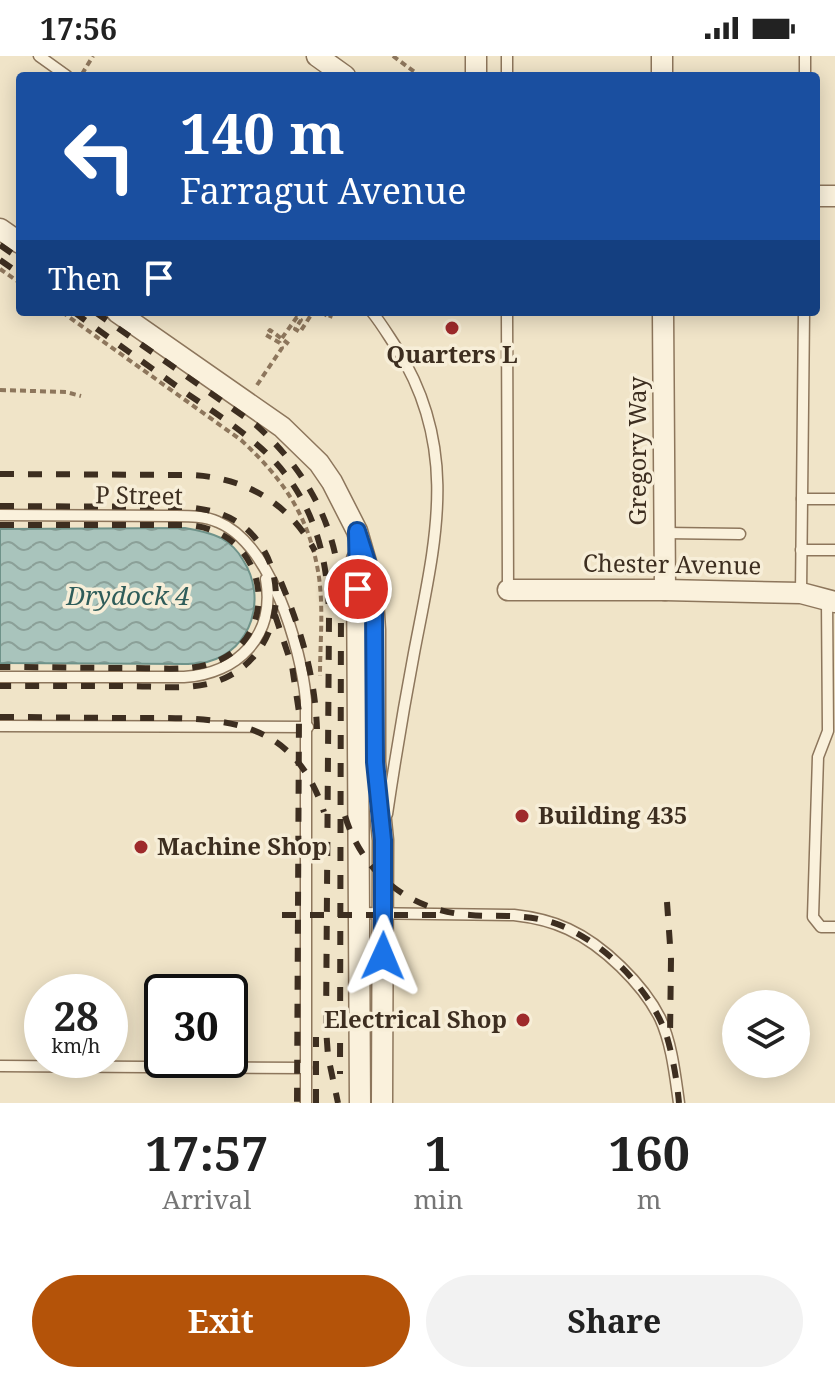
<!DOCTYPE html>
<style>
body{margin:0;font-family:"Noto Serif",serif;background:#f2f2f2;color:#222;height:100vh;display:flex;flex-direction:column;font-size:30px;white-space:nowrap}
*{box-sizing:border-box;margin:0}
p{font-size:26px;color:#767676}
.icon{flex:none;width:44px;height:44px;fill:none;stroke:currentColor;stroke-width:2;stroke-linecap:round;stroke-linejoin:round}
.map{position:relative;height:1047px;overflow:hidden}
.drawer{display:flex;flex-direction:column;background:#fff;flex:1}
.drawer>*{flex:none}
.hud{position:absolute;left:16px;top:16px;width:804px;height:244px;border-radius:8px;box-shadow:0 4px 20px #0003;background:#1a4fa0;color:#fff;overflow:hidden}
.fabs{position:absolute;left:722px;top:934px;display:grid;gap:16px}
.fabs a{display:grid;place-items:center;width:88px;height:88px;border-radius:50%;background:#fff;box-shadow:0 4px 20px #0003;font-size:40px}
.speed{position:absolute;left:24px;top:918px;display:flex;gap:16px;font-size:40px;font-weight:700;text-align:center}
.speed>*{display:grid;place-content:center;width:104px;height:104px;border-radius:50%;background:#fff;box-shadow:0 4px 20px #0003;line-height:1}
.speed small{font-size:20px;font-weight:400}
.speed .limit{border:4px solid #111;border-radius:12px;background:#fff;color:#111}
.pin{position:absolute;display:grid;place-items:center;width:68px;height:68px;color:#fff;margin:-34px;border:4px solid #fff;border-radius:50%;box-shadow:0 2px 8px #0007}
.me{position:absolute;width:88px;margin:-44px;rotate:1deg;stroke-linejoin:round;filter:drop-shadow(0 0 6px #0008)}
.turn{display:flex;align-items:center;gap:28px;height:168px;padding:0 32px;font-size:36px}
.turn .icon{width:104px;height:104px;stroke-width:2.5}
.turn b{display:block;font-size:56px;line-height:68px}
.then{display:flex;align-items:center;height:76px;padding:0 32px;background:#0003;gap:16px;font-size:30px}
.eta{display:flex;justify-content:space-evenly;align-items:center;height:136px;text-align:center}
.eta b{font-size:48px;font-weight:700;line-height:56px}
.primary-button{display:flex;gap:16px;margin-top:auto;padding:16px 32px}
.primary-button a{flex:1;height:92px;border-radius:48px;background:#b45309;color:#fff;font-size:32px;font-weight:700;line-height:92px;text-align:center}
.primary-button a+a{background:#f2f2f2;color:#222}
.status{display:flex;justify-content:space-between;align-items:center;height:56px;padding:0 40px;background:#fff;direction:ltr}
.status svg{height:22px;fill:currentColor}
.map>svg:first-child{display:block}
.water{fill:url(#water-waves);stroke:#6f938a;stroke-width:2}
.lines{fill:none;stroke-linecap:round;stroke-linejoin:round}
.lane-casing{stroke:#8d765c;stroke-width:13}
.street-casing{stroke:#8d765c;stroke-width:23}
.path{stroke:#8d765c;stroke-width:4;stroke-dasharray:6 4;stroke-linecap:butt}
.lane{stroke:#faf1dc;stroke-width:10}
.street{stroke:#faf1dc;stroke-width:20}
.rail{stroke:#3d2e20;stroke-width:6;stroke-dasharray:14 14;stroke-linecap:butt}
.route-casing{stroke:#114b97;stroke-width:20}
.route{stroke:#1a73e8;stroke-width:14}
.poi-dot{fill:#9e2a2b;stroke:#f7eed8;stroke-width:3}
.labels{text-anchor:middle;stroke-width:7;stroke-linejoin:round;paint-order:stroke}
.poi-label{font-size:24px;font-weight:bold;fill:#3d2e20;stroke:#f7eed8;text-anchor:start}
.street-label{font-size:24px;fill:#3d2e20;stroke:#f7eed8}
.water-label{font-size:26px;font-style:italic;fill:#2f5d5a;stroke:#f7eed8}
</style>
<div class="status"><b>17:56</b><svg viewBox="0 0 49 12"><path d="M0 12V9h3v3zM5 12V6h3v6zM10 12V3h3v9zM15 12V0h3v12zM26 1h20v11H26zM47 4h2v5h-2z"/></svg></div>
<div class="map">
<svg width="835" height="1047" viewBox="0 0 835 1047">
<defs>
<pattern id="water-waves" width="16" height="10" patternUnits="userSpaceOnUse" patternTransform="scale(2)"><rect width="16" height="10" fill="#a9c4bc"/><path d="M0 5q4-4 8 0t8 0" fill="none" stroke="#8ba098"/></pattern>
</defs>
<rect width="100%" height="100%" fill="#f0e4c8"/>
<path class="water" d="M185,472C197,474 209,476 221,482C230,487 238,495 243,504C267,541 253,594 207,606C201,608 194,607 188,608L0,607V473Z"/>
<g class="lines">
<g class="lane-casing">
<g id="lane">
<path d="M39,0L67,20"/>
<path d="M507,20V0"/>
<path d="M805,20V0"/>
<path d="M372,256C381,267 388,279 396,291C461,393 435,487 414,597C404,650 395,704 387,758"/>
<path d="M507,256L508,534"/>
<path d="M802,443H835"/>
<path d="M0,459L176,460C190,460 205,460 218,466C271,488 301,591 306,644V1047"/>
<path d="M665,477L740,478"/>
<path d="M801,494H835"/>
<path d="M801,537L804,256"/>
<path d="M827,544L828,675L818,701L813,861L821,871H835"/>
<path d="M0,621H184C238,618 276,579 266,523"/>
<path d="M0,670L308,671"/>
<path d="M360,857L514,859C532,861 551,865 568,873C603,889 643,928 660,962C672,988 675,1019 679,1047"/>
<path d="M0,1010L306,1012"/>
</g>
</g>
<g class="street-casing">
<g id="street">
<path d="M317,0L345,20"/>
<path d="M662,0V20"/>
<path d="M476,20V0"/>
<path d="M816,140H835"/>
<path d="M0,173L20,187"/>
<path d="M117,256L282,371L319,407L332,426L357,475L372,527L375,574V706L383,784L382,1047"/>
<path d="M663,256L665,534"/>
<path d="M357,503L360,1047"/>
<path d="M508,534H665L801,537L835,546"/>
</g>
</g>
<g class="path">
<path d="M393,0L420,20"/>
<path d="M82,18L93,0"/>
<path d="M0,213L20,227"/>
<path d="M62,256L241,384C282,422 308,458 318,515C324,549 320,586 320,620"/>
<path d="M322,256L330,262L332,256"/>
<path d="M282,282L297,261L301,264L295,273L300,276L313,256"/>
<path d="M257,329L282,292L280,287L266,279L270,274L290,289"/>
<path d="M0,334L66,336L81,340"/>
</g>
<use href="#lane" class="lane"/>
<use href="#street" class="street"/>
<g class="rail">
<path d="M0,189L20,203"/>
<path d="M0,204L20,218"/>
<path d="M74,256C112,284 150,311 189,339C211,354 234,369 254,386C309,431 328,492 329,561L326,972L328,1000L338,1047"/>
<path d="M95,256L256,369C308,416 337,470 341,541L340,1018"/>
<path d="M0,418L190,419C245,421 289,447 315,495"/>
<path d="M0,450L186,451C207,453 226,457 243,470C294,511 284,595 225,622C195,636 159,630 128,630C85,630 43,630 0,630"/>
<path d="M0,469H186C272,473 284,586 209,608C186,615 159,612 135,612C90,612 45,611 0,611"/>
<path d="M281,526C301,574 315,620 317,673"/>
<path d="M275,559L292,610L299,656L297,1047"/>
<path d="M0,661C43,661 86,662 129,662C215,662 292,657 324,756"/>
<path d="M345,760C363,818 410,855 470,859C494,861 519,858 543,864C594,875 651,931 667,981C673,1002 677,1025 679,1047"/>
<path d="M667,846L671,903L670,981"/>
<path d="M282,859H437"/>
<path d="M316,1047V981"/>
</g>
</g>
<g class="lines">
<g class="route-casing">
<path id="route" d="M358,533L357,475L367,506L374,549L375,706L383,784V900"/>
</g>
<use href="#route" class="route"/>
</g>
<g class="poi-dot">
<circle cx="452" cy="272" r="8"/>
<circle cx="522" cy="760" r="8"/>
<circle cx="141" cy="791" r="8"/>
<circle cx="523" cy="964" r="8"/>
</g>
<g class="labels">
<g class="poi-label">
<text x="452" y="307" text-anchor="middle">Quarters L</text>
<text x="538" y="768">Building 435</text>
<text x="157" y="799">Machine Shop</text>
<text x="507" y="972" text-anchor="end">Electrical Shop</text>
</g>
<g class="street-label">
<text transform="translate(638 395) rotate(-90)" y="8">Gregory Way</text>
<text transform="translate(139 440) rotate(1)" y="8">P Street</text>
<text transform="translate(672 509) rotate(1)" y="8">Chester Avenue</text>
</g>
<g class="water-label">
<text x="128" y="549">Drydock 4</text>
</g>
</g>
</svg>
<div class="fabs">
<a><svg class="icon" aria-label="layers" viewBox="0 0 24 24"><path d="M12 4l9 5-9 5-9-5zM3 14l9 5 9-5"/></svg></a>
</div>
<div class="speed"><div>28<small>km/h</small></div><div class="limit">30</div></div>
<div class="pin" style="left:358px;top:533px;background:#d93025"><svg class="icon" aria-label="arrive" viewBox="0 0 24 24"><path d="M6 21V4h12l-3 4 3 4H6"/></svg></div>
<svg class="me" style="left:383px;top:900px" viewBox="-20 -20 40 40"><path d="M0-17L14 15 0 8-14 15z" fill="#1a73e8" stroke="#fff" stroke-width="4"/></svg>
<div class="hud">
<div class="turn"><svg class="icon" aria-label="left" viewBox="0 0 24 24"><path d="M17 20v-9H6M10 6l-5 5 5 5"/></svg><div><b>140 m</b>Farragut Avenue</div></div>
<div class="then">Then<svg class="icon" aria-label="arrive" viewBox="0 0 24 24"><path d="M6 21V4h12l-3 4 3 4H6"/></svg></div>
</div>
</div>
<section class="drawer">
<div class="eta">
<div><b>17:57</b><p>Arrival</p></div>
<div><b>1</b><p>min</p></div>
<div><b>160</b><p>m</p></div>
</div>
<div class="primary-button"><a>Exit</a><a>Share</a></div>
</section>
